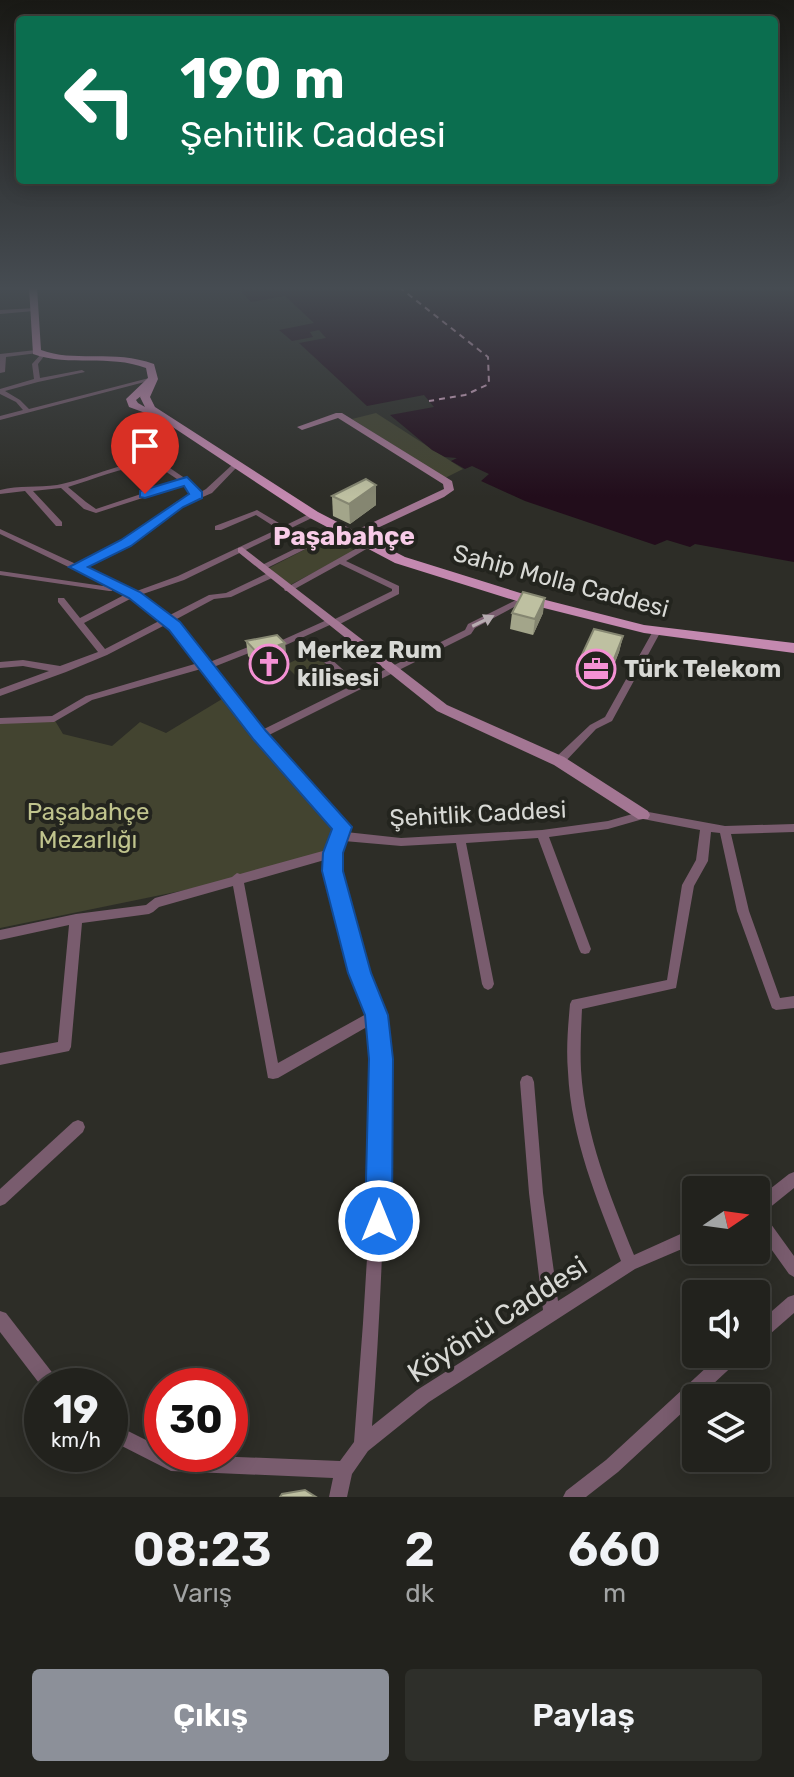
<!DOCTYPE html>
<html lang="tr">
<meta charset="utf-8">
<style>
body{margin:0;font-family:Rubik,sans-serif;background:#2e2f2a;color:#f1f3f6;height:100vh;display:flex;flex-direction:column;font-size:30px;white-space:nowrap}
*{box-sizing:border-box;margin:0}
p{font-size:26px;color:#a2a4a4}
.icon{flex:none;width:44px;height:44px;fill:none;stroke:currentColor;stroke-width:2;stroke-linecap:round;stroke-linejoin:round}
.map{position:relative;height:1497px;overflow:hidden}
.details{display:flex;flex-direction:column;background:#22221d;flex:1}
.details>*{flex:none}
.hud{position:absolute;left:16px;top:16px;width:762px;height:168px;border-radius:8px;box-shadow:0 4px 20px #0003,0 0 0 2px #3f3f3b;background:#0b6e4f;color:#fff;overflow:hidden}
.needle{width:52px;rotate:77deg}
.controls{position:absolute;left:682px;top:1176px;display:grid;gap:16px}
.controls a{display:grid;place-items:center;width:88px;height:88px;border-radius:8px;background:#22221d;box-shadow:0 4px 20px #0003,0 0 0 2px #3f3f3b;font-size:40px}
.speed{position:absolute;left:24px;top:1368px;display:flex;gap:16px;font-size:40px;font-weight:700;text-align:center}
.speed>*{display:grid;place-content:center;width:104px;height:104px;border-radius:50%;background:#22221d;box-shadow:0 4px 20px #0003,0 0 0 2px #3f3f3b;line-height:1}
.speed small{font-size:20px;font-weight:400}
.speed .limit{border:12px solid #d22;background:#fff;color:#111}
.pin{position:absolute;display:grid;place-items:center;width:68px;height:68px;color:#fff;margin:-82px -34px;border-radius:50% 50% 50% 0;rotate:-45deg;box-shadow:0 0 8px #0007}
.pin .icon{rotate:45deg}
.me{position:absolute;width:88px;margin:-44px;rotate:0deg;stroke-linejoin:round;filter:drop-shadow(0 0 6px #0008)}
.turn{display:flex;align-items:center;gap:28px;height:168px;padding:0 32px;font-size:36px}
.turn .icon{width:104px;height:104px;stroke-width:2.5}
.turn b{display:block;font-size:56px;line-height:68px}
.eta{display:flex;justify-content:space-evenly;align-items:center;height:136px;text-align:center}
.eta b{font-size:48px;font-weight:600;line-height:56px}
.primary-button{display:flex;gap:16px;margin-top:auto;padding:16px 32px}
.primary-button a{flex:1;height:92px;border-radius:8px;background:#8c9099;color:#fff;font-size:32px;font-weight:600;line-height:92px;text-align:center}
.primary-button a+a{background:#2e2f2a;color:#f1f3f6}
.map>svg:first-child{display:block}
.green{fill:#434430}
.water{fill:#220d1b}
.lines{fill:none;stroke-linecap:round;stroke-linejoin:round}
.ferry{stroke:#e4b1d1;stroke-width:2;stroke-dasharray:6 5;stroke-linecap:butt}
.street{fill:#795c6e;fill-rule:evenodd}
.secondary{fill:#a37693;fill-rule:evenodd}
.primary{fill:#c489b0;fill-rule:evenodd}
.wall{fill:#a3a58a}
.shaded-wall{fill:#858671}
.building{fill:#bec0a1;stroke:#858671;stroke-width:2}
.oneway{fill:#b7adb1}
.route{fill:#1a73e8;stroke:#114b97;stroke-width:2}
.labels{text-anchor:middle;stroke-width:8;stroke-linejoin:round;paint-order:stroke}
.street-label{font-size:24px;fill:#d8d9d5;stroke:#23241e}
.poi-label{font-size:24px;font-weight:bold;fill:#d8d9d5;stroke:#23241e;text-anchor:start}
.park-label{font-size:24px;fill:#c0c48d;stroke:#23241e}
.far-district-label{font-size:26px;font-weight:bold;fill:#f8cce8;stroke:#23241e}
.near-street-label{font-size:28px;fill:#d8d9d5;stroke:#23241e}
</style>
<div class="map">
<svg width="794" height="1497" viewBox="0 0 794 1497">
<rect width="100%" height="100%" fill="#2d2d27"/>
<g class="green">
<path d="M376,413L463,469L445,478L352,419Z"/>
<path d="M331,536L355,551L290,585L269,568Z"/>
<path d="M313,652L334,672L305,685L285,665Z"/>
<path d="M227,696L342,827L333,853L234,880L0,928V721L54,719L63,734L112,746L140,722L166,733Z"/>
</g>
<path class="water" d="M216,287H794V562L695,544L690,547L667,540L655,545L525,501L481,481L489,474L472,466L465,469L451,461L457,458L445,457L432,450L390,415L434,407L424,395L367,406L299,343L326,338L319,330L310,332L313,337L292,341L279,330L314,323L285,296L251,302L239,289Z"/>
<g class="lines">
<path class="ferry" d="M399,287L488,357L489,384L465,395L429,401"/>
<g class="street">
<path d="M36,308L37,309L34,311L0,314V310Z"/>
<path d="M36,350L39,352L38,353L6,357L5,372L0,373V354Z"/>
<path d="M42,353L45,355L38,364L40,378L82,370L85,372L38,382L5,391L20,400L29,409L153,377L156,379L0,420V416L23,410L16,402L0,394V389L34,379L32,364Z"/>
<path d="M149,461L167,466L186,479H190L189,483L199,493L206,489L232,465L238,466L212,493L182,506L129,545L82,567L134,592L178,576L278,529L256,515L221,530H215V526L257,510L284,526L311,513H314L318,515L184,580L140,595L168,616L209,595L226,593L268,573H274V577L231,597L214,599L173,621L178,624L207,663L256,644H262L263,646L262,648L211,668L230,694L262,730L351,686L325,663L323,661L325,659H331L358,683L465,630L468,624L522,597L525,596L529,599L475,628L471,634L267,736L346,824L347,827L346,832L401,838L542,830L608,821L643,811L725,826L794,824V832L731,834L749,911L780,998L794,996V1008L776,1010L772,1008L737,911L720,833L711,832L708,861L694,886L676,988L582,1009C581,1029 580,1050 581,1070C585,1135 610,1196 634,1255L696,1227V1243L635,1269L429,1402L368,1451L352,1474L347,1497H329L333,1478L171,1471L110,1440V1422L162,1448V1454L340,1461L354,1442L363,1323L368,1242L375,1067L374,1041L372,1024L278,1078L273,1079L268,1078L233,886L159,907L153,912L149,914L82,923L71,1047L69,1051L0,1065V1053L58,1042L69,925L0,940V930L76,914L146,905L155,898L232,877L237,873L240,874L330,849L336,828L257,737L201,669L92,700L54,722L0,724V718L52,716L86,696L198,663L172,628L167,624L107,655L66,672L0,696V689L49,671L23,666L0,668V662L23,660L60,666L98,652L58,602V598H64L80,618L126,594L112,588V591H109L0,575V571L110,587L0,534V529L76,564L123,541L176,502L193,495L183,485L96,513L84,509L61,488L33,491L62,522V526H56L25,491L0,494V490C19,485 38,488 57,485C89,479 117,463 149,461ZM149,465L162,469L180,481L96,509L86,502L68,487C95,479 121,467 149,465ZM132,598L161,620L105,649L84,623ZM643,819L700,830L696,860L682,885L667,980L572,1000L570,1004C568,1027 566,1049 568,1072C571,1138 597,1200 621,1261L558,1301L543,1193L534,1082L532,1077L527,1075L522,1077L520,1082L529,1193L543,1310L417,1390L372,1426C380,1324 384,1222 386,1120C387,1088 392,1055 384,1023C370,966 325,900 344,841L401,846L456,843L482,984L484,988L488,990L492,988L494,984L466,843L538,838L579,949L581,953L585,954L589,953L591,949L549,837L608,829ZM328,859C327,913 352,962 368,1013L278,1063L244,883Z"/>
<path d="M337,528H343L344,530L265,569H259L258,567Z"/>
<path d="M366,543H369L373,545L346,561L399,586V594L338,625L332,624L275,650H269L268,648L269,646L329,619H335L392,591V589L340,564L291,591H285L284,589Z"/>
<path d="M657,628L661,631L612,721L596,729L563,764H555L554,761L555,758L590,725L605,717L653,631Z"/>
<path d="M78,1120L83,1122L85,1127L83,1132L5,1204L0,1206V1189L73,1122Z"/>
<path d="M794,1172V1188L763,1213L794,1256V1277L789,1274L756,1228V1200L789,1174Z"/>
<path d="M794,1295V1313L762,1341L756,1343V1325L788,1297Z"/>
<path d="M0,1311L6,1313L58,1380L60,1386L42,1387L0,1332Z"/>
<path d="M721,1354H741L739,1360L618,1472L586,1497H563L566,1491L606,1460Z"/>
</g>
<g class="secondary">
<path d="M336,413H342L452,481L454,490L444,497L356,538H348V534L444,489L443,484L338,418L302,430L297,427Z"/>
<path d="M242,547L447,705L564,757L648,811L650,815L648,819H638L554,765L437,711L238,552V548Z"/>
</g>
<path class="primary" d="M29,287H37L41,350C77,363 113,349 154,364L158,379L150,397L155,407L318,512L405,557L530,596L644,625L794,643V653L644,633L520,602L395,563L310,518L159,418L129,407L126,399L148,378L146,368C109,354 70,367 33,354ZM141,396L140,397L145,407L138,403L136,400Z"/>
</g>
<g class="wall">
<path d="M376,485V505L350,524L333,516L332,496Z"/>
<path d="M512,613H543L533,635L510,629Z"/>
<path d="M623,636L619,652L606,685L576,677L579,661Z"/>
<path d="M246,641L285,643L286,658L284,659L285,666L265,675L248,656Z"/>
</g>
<g class="shaded-wall">
<path d="M376,485V505L350,524L349,504Z"/>
<path d="M545,598L543,613L533,635L535,619Z"/>
<path d="M623,636L619,652L606,685L610,669Z"/>
<path d="M285,643L286,658L284,659L285,666L265,675L263,659L279,645Z"/>
</g>
<g class="building">
<path d="M366,479L376,485L349,504L332,496Z"/>
<path d="M523,592L545,598L535,619L512,613Z"/>
<path d="M594,629L623,636L610,669L579,661Z"/>
<path d="M277,635L285,643L279,645L284,651L263,659L246,641Z"/>
<path d="M305,1490L316,1497H280L282,1494Z"/>
</g>
<defs><path id="oneway-solid" d="M-6-.8H1V-3.2L6.5 0L1 3.2V.8H-6Z" transform="scale(2)"/></defs>
<use class="oneway" href="#oneway-solid" transform="translate(483 621) rotate(-26)"/>
<linearGradient id="sky" x2="0" y2="1"><stop stop-color="#191915"/><stop offset="0.58" stop-color="#464c52"/><stop offset="1" stop-color="#464c52" stop-opacity="0"/></linearGradient>
<rect width="794" height="497" fill="url(#sky)"/>
<path class="route" d="M187,477L202,492V498L183,507L131,546L88,567L140,592L180,622L266,731L352,827L343,853V871L371,973L388,1015L393,1059L392,1221L388,1231L379,1235L369,1231L365,1221L369,1059L365,1015L348,973L322,871L323,853L332,829L254,740L169,630L129,598L69,567L121,540L189,494L184,486L145,498L140,497V491Z"/>
<defs>
<g id="church-ring" transform="scale(2)"><circle r="9.5" fill="#23241e" stroke="#f491d4" stroke-width="1.5"/><path d="M-1.2-6h2.4v3.5h3.3v2.4h-3.3V6h-2.4V-.1h-3.3v-2.4h3.3Z" fill="#f491d4"/></g>
<g id="office-ring" transform="scale(2)"><circle r="9.5" fill="#23241e" stroke="#f491d4" stroke-width="1.5"/><path d="M-6-3h4V-5.5h4V-3h4V5H-6ZM-1-4.5V-3h2v-1.5ZM-6 0V1H6V0Z" fill="#f491d4"/></g>
</defs>
<g fill-rule="evenodd">
<use href="#church-ring" x="269" y="664"/>
<use href="#office-ring" x="596" y="669"/>
</g>
<g class="labels">
<g class="street-label">
<text transform="translate(561 581) rotate(15)" y="8">Sahip Molla Caddesi</text>
<text transform="translate(478 814) rotate(-3)" y="8">Şehitlik Caddesi</text>
</g>
<g class="poi-label">
<text x="297" y="658">Merkez Rum<tspan x="297" dy="28">kilisesi</tspan></text>
<text x="624" y="677">Türk Telekom</text>
</g>
<g class="park-label">
<text x="88" y="820">Paşabahçe<tspan x="88" dy="28">Mezarlığı</tspan></text>
</g>
<g class="far-district-label">
<text x="344" y="545">Paşabahçe</text>
</g>
<g class="near-street-label">
<text transform="translate(497 1319) rotate(-33)" y="10">Köyönü Caddesi</text>
</g>
</g>
</svg>
<div class="controls">
<a><svg class="needle" viewBox="-14 -14 28 28"><path d="M0-13l5 13h-10z" fill="#e53935"/><path d="M0 13l5-13h-10z" fill="#a2a4a4"/></svg></a>
<a><svg class="icon" aria-label="sound" viewBox="0 0 24 24"><path d="M4 9h4l5-4v14l-5-4H4zM17 9q2 3 0 6"/></svg></a>
<a><svg class="icon" aria-label="layers" viewBox="0 0 24 24"><path d="M12 4l9 5-9 5-9-5zM3 14l9 5 9-5"/></svg></a>
</div>
<div class="speed"><div>19<small>km/h</small></div><div class="limit">30</div></div>
<div class="pin" style="left:145px;top:494px;background:#d93025"><svg class="icon" aria-label="arrive" viewBox="0 0 24 24"><path d="M6 21V4h12l-3 4 3 4H6"/></svg></div>
<svg class="me" style="left:379px;top:1221px" viewBox="-20 -20 40 40"><circle r="17" fill="#1a73e8" stroke="#fff" stroke-width="3"/><path d="M0-11L8 9 0 5-8 9z" fill="#fff"/></svg>
<div class="hud">
<div class="turn"><svg class="icon" aria-label="left" viewBox="0 0 24 24"><path d="M17 20v-9H6M10 6l-5 5 5 5"/></svg><div><b>190 m</b>Şehitlik Caddesi</div></div>
</div>
</div>
<section class="details">
<div class="eta">
<div><b>08:23</b><p>Varış</p></div>
<div><b>2</b><p>dk</p></div>
<div><b>660</b><p>m</p></div>
</div>
<div class="primary-button"><a>Çıkış</a><a>Paylaş</a></div>
</section>
